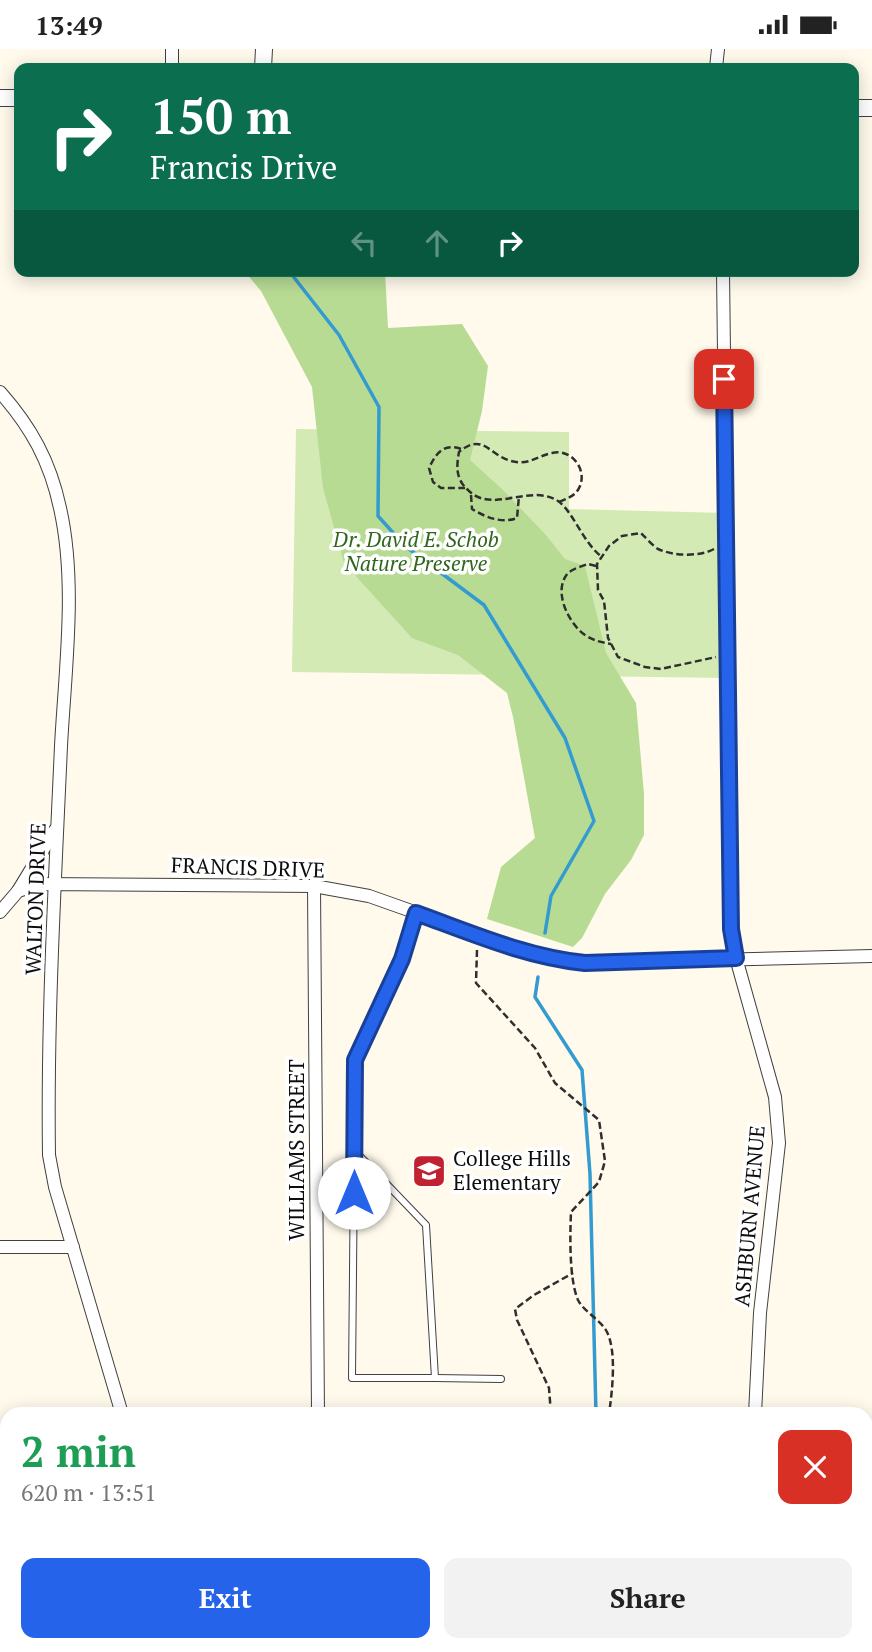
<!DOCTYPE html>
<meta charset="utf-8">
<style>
body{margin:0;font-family:"PT Serif",serif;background:#f2f2f2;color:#222;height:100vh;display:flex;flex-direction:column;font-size:26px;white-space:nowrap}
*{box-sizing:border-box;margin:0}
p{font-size:23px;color:#767676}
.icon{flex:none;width:38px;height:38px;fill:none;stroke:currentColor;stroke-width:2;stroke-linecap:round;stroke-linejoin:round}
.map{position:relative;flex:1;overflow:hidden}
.drawer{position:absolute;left:0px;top:1358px;width:873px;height:245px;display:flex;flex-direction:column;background:#fff;border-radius:21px 21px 0 0;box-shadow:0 4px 18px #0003}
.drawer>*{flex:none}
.hud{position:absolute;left:14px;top:14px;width:845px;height:214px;border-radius:14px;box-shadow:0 4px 18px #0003;background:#0b6e4f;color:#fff;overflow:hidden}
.pin{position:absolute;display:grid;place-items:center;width:60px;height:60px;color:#fff;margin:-30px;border-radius:14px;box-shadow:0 4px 10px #0006}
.me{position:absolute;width:77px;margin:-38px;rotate:0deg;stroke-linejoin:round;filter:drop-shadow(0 0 5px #0008)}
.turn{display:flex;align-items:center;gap:24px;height:147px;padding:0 21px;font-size:32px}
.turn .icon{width:91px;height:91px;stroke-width:2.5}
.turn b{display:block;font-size:49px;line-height:60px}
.lanes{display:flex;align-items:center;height:66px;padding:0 21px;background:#0003;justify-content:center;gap:35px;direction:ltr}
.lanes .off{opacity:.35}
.round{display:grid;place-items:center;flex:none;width:74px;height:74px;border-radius:14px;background:#f2f2f2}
.summary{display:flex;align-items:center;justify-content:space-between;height:119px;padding:0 21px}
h1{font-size:42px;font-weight:600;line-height:52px;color:#1e9e55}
.cta{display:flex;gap:14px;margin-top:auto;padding:14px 21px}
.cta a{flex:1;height:80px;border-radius:14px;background:#2563eb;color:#fff;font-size:28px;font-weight:600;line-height:80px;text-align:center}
.cta a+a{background:#f2f2f2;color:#222}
.status{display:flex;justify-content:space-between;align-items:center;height:49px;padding:0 35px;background:#fff;direction:ltr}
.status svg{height:19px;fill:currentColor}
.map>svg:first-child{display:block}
.green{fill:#d3eab5}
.forest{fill:#b8db94}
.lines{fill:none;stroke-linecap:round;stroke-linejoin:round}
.stream{stroke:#349bd1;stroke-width:3.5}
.service-casing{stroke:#404040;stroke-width:8}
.minor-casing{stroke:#404040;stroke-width:14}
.tertiary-casing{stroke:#404040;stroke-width:18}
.path{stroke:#2f2f2f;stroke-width:2.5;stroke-dasharray:7 3.5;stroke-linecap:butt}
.service{stroke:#fff;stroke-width:6}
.minor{stroke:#fff;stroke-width:12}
.tertiary{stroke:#fff;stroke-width:16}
.route-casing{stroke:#184099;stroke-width:18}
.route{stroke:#2563eb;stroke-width:12}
.labels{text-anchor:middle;stroke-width:7;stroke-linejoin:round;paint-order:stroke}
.park-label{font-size:21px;font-style:italic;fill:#2f661b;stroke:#fff}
.street-label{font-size:21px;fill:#0d0d0d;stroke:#fff}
.poi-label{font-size:21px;fill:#0d0d0d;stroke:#fff;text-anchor:start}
</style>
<div class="status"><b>13:49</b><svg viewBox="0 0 49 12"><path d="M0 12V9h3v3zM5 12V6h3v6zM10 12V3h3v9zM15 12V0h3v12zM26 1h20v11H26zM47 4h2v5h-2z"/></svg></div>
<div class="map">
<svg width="872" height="1603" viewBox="0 0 872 1603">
<rect width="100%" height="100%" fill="#fffaec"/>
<g class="green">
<path d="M296,380L569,383V460L726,464L727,629L292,623Z"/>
<path d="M872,1493V1593L861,1603H760L766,1596H866V1502Z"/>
</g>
<path class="forest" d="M244,222H385L388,279L462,275L488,317L482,362L470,411L502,440L546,486L565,510L585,517L606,604L636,654L644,745V786L631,811L605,845L582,889L573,898L487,870L501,818L535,789L513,668L507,644L458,606L412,589L344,514L323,439L312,338L261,242Z"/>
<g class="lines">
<g class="stream">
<path d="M289,222L339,286L379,358L378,467L405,497L484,556L565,689L594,772L551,847L545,884"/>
<path d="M538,928L535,948L582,1021L590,1125L596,1365"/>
<path d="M866,1556L872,1549"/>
<path d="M577,1603L579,1596"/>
<path d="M816,1603L827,1596"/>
</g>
<g class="service-casing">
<g id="service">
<path d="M355,1102L426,1176L435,1329H352L355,1011L402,910L416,864"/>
<path d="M435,1329L501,1330"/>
</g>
</g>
<g class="minor-casing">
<g id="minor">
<path d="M172,19V0"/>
<path d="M716,19L718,0"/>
<path d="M723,222L731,880L736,909L775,1048L779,1094L760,1264L755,1365"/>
<path d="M0,343C31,378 50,412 60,459C77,534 65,621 61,697C55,833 47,970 49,1106L55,1138L122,1365"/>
<path d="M314,837L318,1365"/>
<path d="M18,842L55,781"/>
<path d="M0,863L18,842L39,835L314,837L369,847L516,899L565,912L585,914L872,907"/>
<path d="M0,1198H73"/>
<path d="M0,1417H7"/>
<path d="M152,1596V1603"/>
<path d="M320,1596V1603"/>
<path d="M742,1603L743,1596"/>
</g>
</g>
<g class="tertiary-casing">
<g id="tertiary">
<path d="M263,19L264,0"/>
<path d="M0,49H19"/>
<path d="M854,59H872"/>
</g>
</g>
<g class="path">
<path d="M461,400C444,394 436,404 429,419L433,433L441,439H465"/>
<path d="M471,446L472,460C485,468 502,475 517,469L519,447"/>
<path d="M559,453C568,449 576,447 580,437C587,420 571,399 552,404C537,407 528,417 511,412C489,406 483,383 459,403C456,419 456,431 469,442C493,465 530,434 558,452C573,462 583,494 602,508"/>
<path d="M714,500C700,508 673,507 658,500C652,496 646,489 641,484L622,487L609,497L597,515L598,541L604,552L608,589L618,608L645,618L661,620L716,608"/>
<path d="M596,517L588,515C582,517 573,520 568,524C552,542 569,575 585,586C594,592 601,593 611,595"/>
<path d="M477,901L476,934L535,999L555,1034L599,1071L605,1112L599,1133L571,1163C570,1186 569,1230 578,1251C584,1263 601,1271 607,1283C617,1303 612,1344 609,1365"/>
<path d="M551,1365L549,1339L517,1271L515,1260L534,1246L573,1224"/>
<path d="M590,1596L592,1603"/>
</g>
<use href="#service" class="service"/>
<use href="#minor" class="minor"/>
<use href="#tertiary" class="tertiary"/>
</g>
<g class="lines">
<g class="route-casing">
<path id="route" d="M354,1144L355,1011L402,910L416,864C471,884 526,908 585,914L736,909L731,880L724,330"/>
</g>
<use href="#route" class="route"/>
</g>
<defs>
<g id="school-square" transform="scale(1.75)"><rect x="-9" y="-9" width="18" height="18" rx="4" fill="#c12131" stroke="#fff"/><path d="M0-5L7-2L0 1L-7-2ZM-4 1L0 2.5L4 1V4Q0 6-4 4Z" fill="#fff"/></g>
</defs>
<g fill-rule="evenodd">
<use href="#school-square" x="429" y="1122"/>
</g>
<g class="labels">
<g class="park-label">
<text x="416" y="498">Dr. David E. Schob<tspan x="416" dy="24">Nature Preserve</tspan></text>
</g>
<g class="street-label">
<text transform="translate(248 819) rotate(2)" y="7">FRANCIS DRIVE</text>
<text transform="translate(36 850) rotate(-88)" y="7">WALTON DRIVE</text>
<text transform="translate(297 1101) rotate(-90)" y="7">WILLIAMS STREET</text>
<text transform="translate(750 1167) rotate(-85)" y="7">ASHBURN AVENUE</text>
</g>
<g class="poi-label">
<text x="453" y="1117">College Hills<tspan x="453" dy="24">Elementary</tspan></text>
</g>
</g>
</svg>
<div class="pin" style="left:724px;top:330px;background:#d93025"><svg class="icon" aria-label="arrive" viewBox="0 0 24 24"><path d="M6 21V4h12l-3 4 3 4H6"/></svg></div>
<svg class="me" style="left:354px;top:1144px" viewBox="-20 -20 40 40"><circle r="19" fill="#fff"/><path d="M0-13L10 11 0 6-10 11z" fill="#2563eb"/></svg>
<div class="hud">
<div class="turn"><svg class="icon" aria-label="right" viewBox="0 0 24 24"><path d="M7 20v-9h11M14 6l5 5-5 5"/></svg><div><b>150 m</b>Francis Drive</div></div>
<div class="lanes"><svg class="icon off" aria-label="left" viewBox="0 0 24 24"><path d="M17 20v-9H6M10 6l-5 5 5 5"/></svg><svg class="icon off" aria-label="ahead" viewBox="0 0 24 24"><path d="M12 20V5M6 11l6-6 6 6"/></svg><svg class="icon" aria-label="right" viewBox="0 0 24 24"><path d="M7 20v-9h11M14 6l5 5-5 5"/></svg></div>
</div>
<section class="drawer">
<div class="summary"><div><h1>2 min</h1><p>620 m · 13:51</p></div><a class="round" style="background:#d93025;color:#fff"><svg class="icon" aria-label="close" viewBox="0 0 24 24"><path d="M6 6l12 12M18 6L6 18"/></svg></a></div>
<div class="cta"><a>Exit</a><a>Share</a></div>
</section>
</div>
